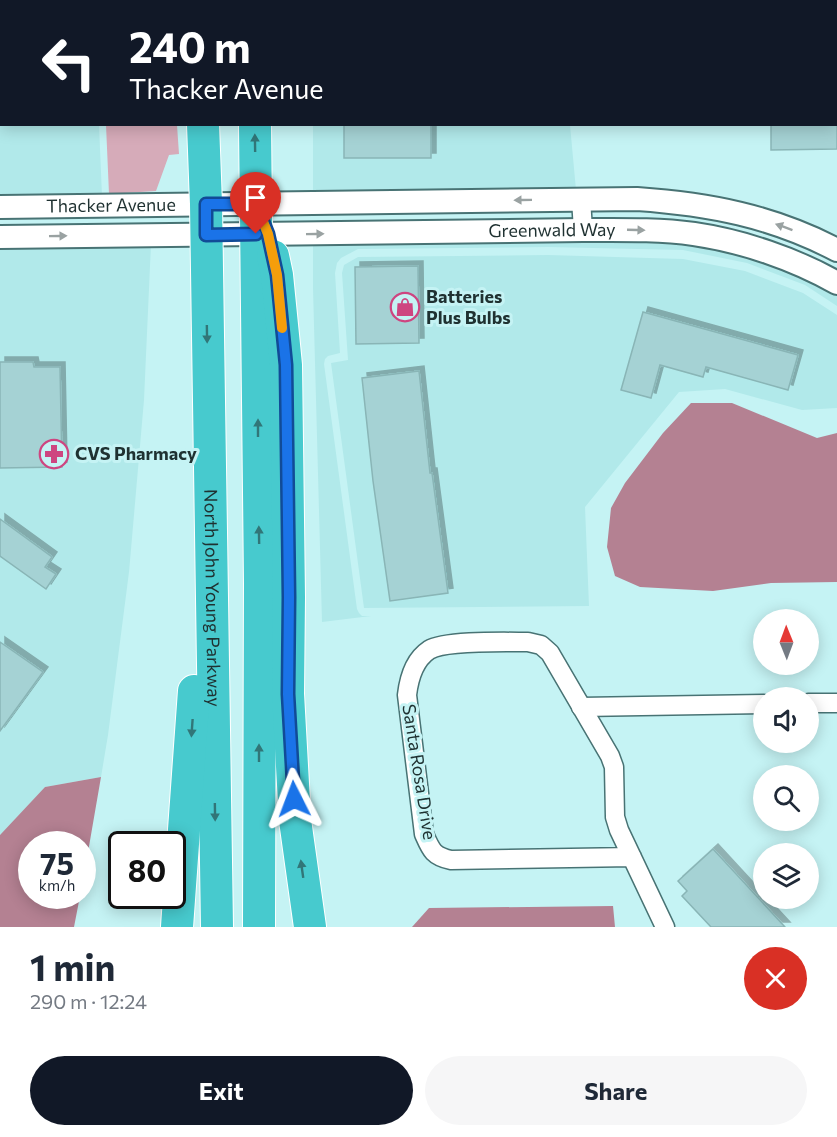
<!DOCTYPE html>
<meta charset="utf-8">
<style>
body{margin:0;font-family:Commissioner,sans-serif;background:#f6f6f7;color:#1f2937;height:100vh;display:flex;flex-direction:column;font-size:22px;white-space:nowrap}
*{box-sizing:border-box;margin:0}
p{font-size:20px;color:#747a83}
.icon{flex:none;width:33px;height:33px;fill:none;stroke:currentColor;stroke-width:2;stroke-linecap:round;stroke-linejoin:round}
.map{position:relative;height:927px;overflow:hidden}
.side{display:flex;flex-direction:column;background:#fff;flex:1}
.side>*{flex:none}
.banner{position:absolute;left:0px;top:0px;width:837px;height:126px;box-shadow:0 3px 15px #0003;background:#111827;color:#fff;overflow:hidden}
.needle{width:39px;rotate:359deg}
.tools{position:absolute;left:753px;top:609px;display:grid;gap:12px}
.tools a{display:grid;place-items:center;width:66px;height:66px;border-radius:50%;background:#fff;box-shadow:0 3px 15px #0003;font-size:30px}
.speed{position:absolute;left:18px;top:831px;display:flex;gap:12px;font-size:30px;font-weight:700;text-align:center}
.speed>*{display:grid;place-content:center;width:78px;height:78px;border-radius:50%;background:#fff;box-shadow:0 3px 15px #0003;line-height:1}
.speed small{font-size:15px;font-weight:400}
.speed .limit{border:3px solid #111;border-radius:9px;background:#fff;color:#111}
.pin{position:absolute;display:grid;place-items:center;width:51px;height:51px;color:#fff;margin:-62px -26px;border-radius:50% 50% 50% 0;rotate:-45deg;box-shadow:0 0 6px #0007}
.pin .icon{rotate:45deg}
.me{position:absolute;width:66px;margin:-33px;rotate:357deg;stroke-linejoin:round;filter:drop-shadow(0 0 4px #0008)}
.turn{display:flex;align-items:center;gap:21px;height:126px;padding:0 30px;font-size:27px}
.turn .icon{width:78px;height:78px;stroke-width:2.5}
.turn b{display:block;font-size:42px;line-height:51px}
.round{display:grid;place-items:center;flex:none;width:63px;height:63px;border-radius:32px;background:#f6f6f7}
.overview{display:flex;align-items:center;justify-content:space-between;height:102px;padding:0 30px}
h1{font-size:36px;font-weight:700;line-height:45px}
.cta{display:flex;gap:12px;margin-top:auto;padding:12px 30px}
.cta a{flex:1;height:69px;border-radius:36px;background:#111827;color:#fff;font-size:24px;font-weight:700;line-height:69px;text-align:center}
.cta a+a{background:#f6f6f7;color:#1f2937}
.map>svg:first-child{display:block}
.built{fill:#b1e9ea}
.green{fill:#d6abb9}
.water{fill:#b48192}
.building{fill:#a5d2d4;stroke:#89b5b6;stroke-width:1.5;filter:url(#shadow)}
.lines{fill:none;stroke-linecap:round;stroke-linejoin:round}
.minor-casing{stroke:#487374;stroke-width:21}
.tertiary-casing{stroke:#487374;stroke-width:26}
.trunk-casing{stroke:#fff;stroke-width:34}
.minor{stroke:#fff;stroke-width:18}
.tertiary{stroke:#fff;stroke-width:22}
.trunk{stroke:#47cace;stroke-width:32}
.oneway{fill:#317678}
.oneway2{fill:#9aa2a2}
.route-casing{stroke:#114b97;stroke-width:15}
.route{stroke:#1a73e8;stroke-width:10}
.slow{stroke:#f59e0b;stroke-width:10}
.labels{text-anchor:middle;stroke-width:6;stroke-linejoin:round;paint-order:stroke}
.street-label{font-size:18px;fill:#1f3131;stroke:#c5f3f4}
.poi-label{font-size:18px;font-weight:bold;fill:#1f3131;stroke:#c5f3f4;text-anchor:start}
</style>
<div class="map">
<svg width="837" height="927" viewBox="0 0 837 927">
<defs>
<filter id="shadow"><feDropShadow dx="5" dy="-5" stdDeviation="0" flood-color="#0004"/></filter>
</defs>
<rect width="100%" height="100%" fill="#c5f3f4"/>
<g class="built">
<path d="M310,0H559V1L310,2Z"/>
<path d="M0,53H2V124L99,125L102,196L0,198Z"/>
<path d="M313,125H570L576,190L313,193Z"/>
<path d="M664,241L724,249L761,260L802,276L837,294V306L805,285L747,263L683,250L548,247L358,249L341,258L337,263L335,273L340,353L328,356L325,359L324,364L357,609L359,613L362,616H371L322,622L313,288V243Z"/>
<path d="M151,244L144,400L129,572L108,735L101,777L45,787L0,835V247Z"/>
<path d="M548,255L683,259L745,271L803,293L837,315V408L802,410L725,389L679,392L585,507L589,606L364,608L331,363L348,360L342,273L344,265L358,257Z"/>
</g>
<path class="green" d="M106,125H177L179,154L169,155L156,191L109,194Z"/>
<g class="water">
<path d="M691,403H732L817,438L837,433V582L771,583L713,591L640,587L615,576L607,547L611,508L625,483L663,433Z"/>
<path d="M101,777L83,881L82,844H32V896H80L74,927H0V835L45,787Z"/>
<path d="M613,906L615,927H412L429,908Z"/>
</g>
<g class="building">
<rect x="344" y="124" width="87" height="34"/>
<path d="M771,124H837V149L771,150Z"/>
<path d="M418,266L419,343L356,344L355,267Z"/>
<path d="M643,312L798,355L788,390L706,367L703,377L660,365L651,398L621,390Z"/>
<path d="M0,362H33L34,367H60L62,467L0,468Z"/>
<path d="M419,371L430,473H432L448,593L390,601L373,481L362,378Z"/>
<path d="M0,519L52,557L45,567L56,574L46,589L0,556Z"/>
<path d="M0,642L43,672L0,731Z"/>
<path d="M713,849L785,927H711L682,896L687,891L678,881Z"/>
</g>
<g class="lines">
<g class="minor-casing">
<g id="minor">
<path d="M581,199L583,230"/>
<path d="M808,703H837"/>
<path d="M581,707L764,704"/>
<path d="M632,857L451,860C433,856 431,850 424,834L407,695C409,678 414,660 429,650C445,640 507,642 528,642L541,645L550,653L610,756L614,767L615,817L619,830L665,927"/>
</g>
</g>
<g class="tertiary-casing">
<g id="tertiary">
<path id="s1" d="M0,207L637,199C709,204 772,216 837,250"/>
<path id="s2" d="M0,237L583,230C620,230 657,229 694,234C742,241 795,259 837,283"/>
</g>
</g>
<g class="trunk-casing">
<g id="trunk">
<path d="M199,0V2"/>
<path d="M253,0V2"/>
<path id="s3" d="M203,124L206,204L217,927"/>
<path d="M255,124L260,583L259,927"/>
<path d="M273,256L277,275L286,365L289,597L288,694L295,820L310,927"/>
<path d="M177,927L194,691"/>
</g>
</g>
<use href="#minor" class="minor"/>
<use href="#tertiary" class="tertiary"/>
<use href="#trunk" class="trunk"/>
</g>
<defs><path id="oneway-solid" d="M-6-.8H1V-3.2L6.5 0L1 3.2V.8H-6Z" transform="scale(1.5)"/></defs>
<g class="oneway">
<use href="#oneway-solid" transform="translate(255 143) rotate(-91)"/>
<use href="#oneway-solid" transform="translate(207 334) rotate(89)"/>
<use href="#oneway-solid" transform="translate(258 428) rotate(-90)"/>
<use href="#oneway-solid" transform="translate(259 535) rotate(-91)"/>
<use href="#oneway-solid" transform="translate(192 728) rotate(94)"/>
<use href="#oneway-solid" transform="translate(259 753) rotate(-90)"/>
<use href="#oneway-solid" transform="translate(215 812) rotate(89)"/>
<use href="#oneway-solid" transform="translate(302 869) rotate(-98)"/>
</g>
<g class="oneway2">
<use href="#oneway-solid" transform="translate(523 200) rotate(179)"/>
<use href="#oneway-solid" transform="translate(784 227) rotate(-160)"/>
<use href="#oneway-solid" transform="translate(636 230) rotate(2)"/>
<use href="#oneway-solid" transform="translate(315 234) rotate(-1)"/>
<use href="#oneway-solid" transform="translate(58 236) rotate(-1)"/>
</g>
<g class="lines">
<g class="route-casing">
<path id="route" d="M256,234L206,235V204H256L268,234L277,275L286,365L289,597L288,694L294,799"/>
</g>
<use href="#route" class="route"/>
<path class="slow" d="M238,204H256L268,234L277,275L282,328"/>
</g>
<defs>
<g id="shop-ring" transform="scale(1.5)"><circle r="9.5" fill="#c5f3f4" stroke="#ce4580" stroke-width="1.5"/><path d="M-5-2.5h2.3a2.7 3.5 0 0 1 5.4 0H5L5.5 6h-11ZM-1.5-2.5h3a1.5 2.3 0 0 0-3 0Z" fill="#ce4580"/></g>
<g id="pharmacy-ring" transform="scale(1.5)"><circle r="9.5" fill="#c5f3f4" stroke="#ce4580" stroke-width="1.5"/><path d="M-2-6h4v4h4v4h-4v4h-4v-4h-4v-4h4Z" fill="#ce4580"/></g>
</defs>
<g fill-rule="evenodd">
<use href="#shop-ring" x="405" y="307"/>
<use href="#pharmacy-ring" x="54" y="454"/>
</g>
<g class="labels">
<g class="street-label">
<text dy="6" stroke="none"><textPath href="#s1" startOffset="111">Thacker Avenue</textPath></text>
<text dy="6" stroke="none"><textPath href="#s2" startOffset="552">Greenwald Way</textPath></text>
<text dy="6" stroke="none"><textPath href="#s3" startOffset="474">North John Young Parkway</textPath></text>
<text transform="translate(419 772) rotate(81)" y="6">Santa Rosa Drive</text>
</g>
<g class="poi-label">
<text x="426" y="303">Batteries<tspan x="426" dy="21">Plus Bulbs</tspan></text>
<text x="75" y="460">CVS Pharmacy</text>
</g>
</g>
</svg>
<div class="tools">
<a><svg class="needle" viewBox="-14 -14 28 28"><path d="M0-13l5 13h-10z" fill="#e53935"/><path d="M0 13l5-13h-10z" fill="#747a83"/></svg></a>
<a><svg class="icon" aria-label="sound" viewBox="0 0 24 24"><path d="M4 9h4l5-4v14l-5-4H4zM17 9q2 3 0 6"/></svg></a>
<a><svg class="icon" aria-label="search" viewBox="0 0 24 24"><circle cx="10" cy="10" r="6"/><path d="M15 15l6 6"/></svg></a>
<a><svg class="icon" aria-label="layers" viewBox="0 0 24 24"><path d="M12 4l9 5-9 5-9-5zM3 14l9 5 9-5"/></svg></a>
</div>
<div class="speed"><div>75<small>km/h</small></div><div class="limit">80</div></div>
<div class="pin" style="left:256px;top:234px;background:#d93025"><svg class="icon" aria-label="arrive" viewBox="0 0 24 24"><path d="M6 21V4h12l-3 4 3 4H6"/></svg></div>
<svg class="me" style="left:294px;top:799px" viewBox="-20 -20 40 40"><path d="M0-17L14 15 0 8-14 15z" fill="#1a73e8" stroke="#fff" stroke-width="4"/></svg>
<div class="banner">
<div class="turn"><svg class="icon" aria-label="left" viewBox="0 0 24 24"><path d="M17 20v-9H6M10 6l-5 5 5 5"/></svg><div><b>240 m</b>Thacker Avenue</div></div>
</div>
</div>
<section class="side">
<div class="overview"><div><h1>1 min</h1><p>290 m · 12:24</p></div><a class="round" style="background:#d93025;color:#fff"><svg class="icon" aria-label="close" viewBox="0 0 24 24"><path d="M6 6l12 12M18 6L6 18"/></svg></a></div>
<div class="cta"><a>Exit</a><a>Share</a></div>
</section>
